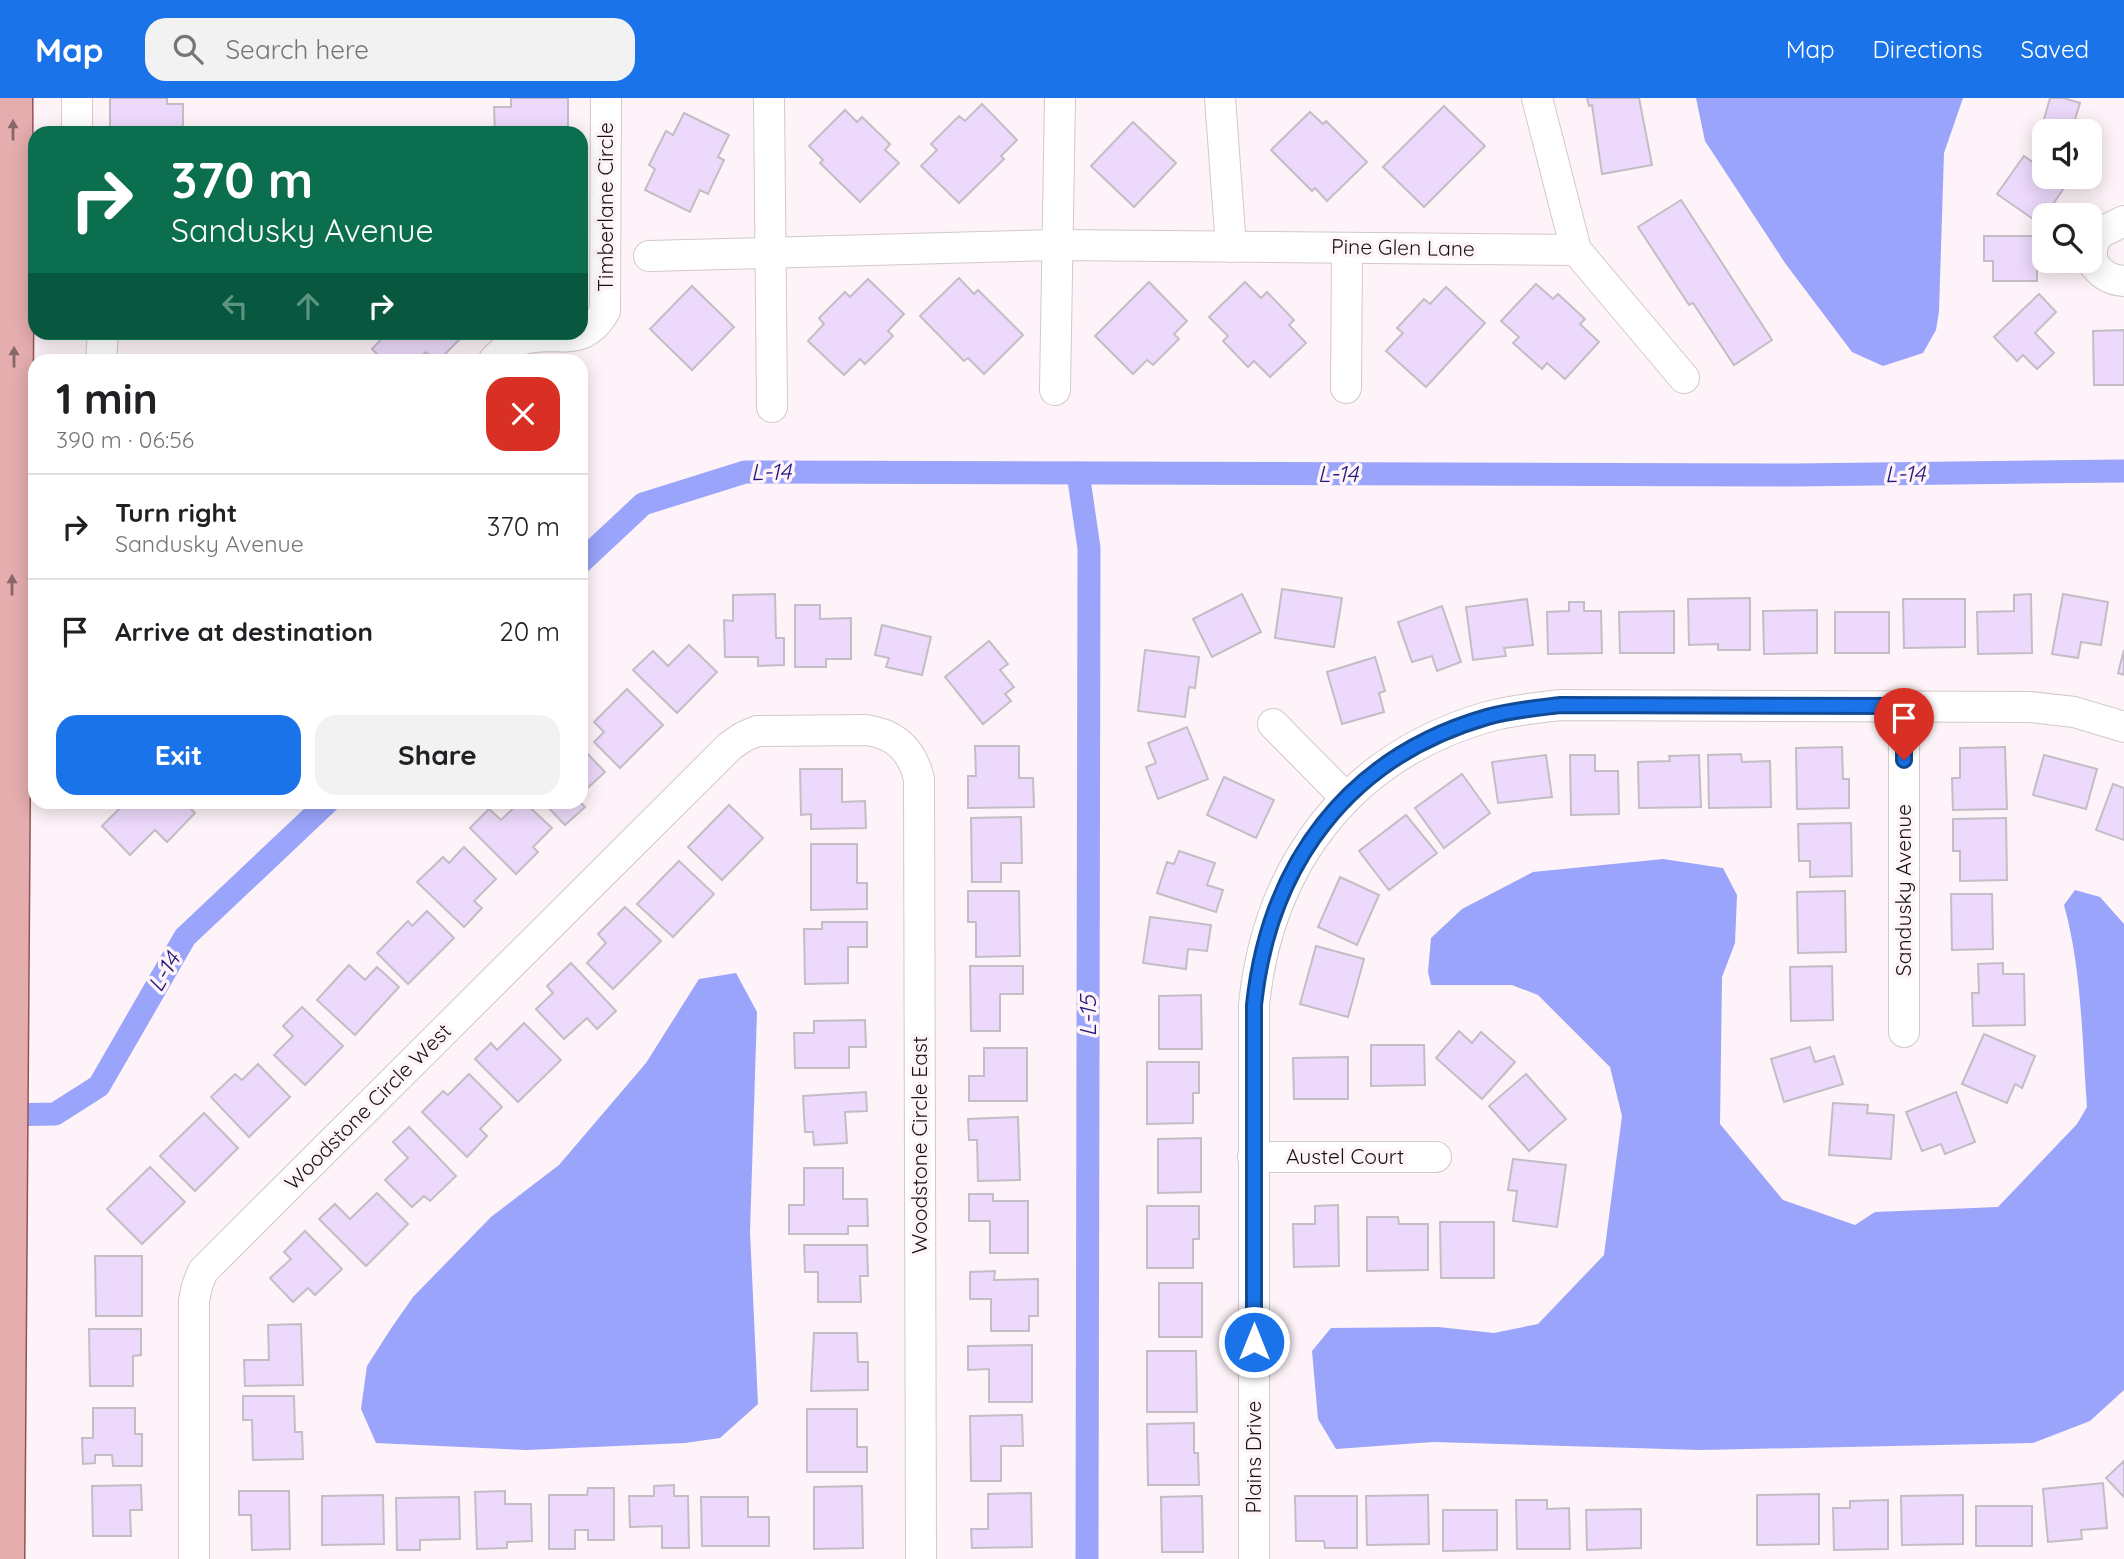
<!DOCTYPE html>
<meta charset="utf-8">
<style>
body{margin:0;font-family:Quicksand,sans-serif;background:#f2f2f2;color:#202124;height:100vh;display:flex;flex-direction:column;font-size:26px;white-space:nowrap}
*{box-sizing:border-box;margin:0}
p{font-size:23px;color:#757577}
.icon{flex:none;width:38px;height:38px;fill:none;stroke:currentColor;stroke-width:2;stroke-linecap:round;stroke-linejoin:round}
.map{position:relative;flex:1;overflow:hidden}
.panel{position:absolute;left:28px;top:256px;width:560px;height:455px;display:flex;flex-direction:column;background:#fff;border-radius:21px;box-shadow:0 4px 18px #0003}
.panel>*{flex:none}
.guide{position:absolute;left:28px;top:28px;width:560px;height:214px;border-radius:21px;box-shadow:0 4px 18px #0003;background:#0b6e4f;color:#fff;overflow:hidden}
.buttons{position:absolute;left:2032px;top:21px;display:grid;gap:14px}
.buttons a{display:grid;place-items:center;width:70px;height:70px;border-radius:14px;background:#fff;box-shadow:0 4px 18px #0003;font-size:35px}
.pin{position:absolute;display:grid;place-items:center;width:60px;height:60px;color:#fff;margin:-72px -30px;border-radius:50% 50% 50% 0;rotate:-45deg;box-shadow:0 0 7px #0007}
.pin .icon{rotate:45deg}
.me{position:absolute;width:77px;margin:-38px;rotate:0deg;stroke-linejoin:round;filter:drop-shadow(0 0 5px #0008)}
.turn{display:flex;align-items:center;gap:24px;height:147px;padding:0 28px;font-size:32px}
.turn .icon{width:91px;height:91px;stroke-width:2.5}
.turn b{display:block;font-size:49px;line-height:60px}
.lanes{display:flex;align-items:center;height:66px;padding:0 28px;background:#0003;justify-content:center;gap:35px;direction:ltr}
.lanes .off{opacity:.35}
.round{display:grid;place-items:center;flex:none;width:74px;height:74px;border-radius:21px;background:#f2f2f2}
.summary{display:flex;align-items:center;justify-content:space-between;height:119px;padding:0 28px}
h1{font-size:42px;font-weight:700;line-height:52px}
.action{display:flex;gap:14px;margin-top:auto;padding:14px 28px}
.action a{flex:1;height:80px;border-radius:21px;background:#1a73e8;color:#fff;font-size:28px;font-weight:700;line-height:80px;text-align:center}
.action a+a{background:#f2f2f2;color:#202124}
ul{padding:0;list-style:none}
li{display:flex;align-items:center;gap:21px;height:105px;padding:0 28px;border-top:2px solid #e0e0e0}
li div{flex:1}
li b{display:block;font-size:26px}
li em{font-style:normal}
header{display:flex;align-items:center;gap:42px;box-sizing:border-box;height:98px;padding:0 35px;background:#1a73e8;color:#fff}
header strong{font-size:33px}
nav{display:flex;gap:38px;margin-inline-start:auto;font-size:24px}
.search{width:490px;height:63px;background:#f2f2f2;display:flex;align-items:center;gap:18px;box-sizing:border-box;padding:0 24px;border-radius:21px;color:#757577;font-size:26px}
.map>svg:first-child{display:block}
.water{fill:#99a4fa}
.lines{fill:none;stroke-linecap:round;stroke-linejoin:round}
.canal{stroke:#99a4fa;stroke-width:23}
.building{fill:#edd9fb;stroke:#c3bec6;stroke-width:2}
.minor-casing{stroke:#d2c8cd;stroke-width:32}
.major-casing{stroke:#905355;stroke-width:41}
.minor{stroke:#fff;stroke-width:30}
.major{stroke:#e5adae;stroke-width:38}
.oneway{fill:#876768}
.route-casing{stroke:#114b97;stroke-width:18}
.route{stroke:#1a73e8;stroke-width:12}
.labels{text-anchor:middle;stroke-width:7;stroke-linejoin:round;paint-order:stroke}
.street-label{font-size:21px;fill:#151213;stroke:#fdf3f8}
.water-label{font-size:23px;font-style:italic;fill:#24197a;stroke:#fdf3f8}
</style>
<header>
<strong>Map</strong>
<div class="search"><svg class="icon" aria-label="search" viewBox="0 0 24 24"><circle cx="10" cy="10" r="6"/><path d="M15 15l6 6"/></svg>Search here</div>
<nav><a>Map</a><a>Directions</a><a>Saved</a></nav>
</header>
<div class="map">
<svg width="2124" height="1461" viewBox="0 0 2124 1461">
<rect width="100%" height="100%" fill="#fdf3f8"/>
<g class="water">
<path d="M1696,0H1963L1944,55L1939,213L1936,232L1923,255L1883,268L1852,254L1785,165L1705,43Z"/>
<path d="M1663,761L1723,770L1737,797L1735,845L1722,879L1720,1026L1783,1102L1855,1127L1875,1114L1998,1109L2077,1026L2087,1009C2082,942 2082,872 2064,807L2075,792L2100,799L2124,826V1292L2090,1323L2033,1345L1701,1352L1433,1344L1336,1351L1318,1321L1312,1253L1331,1230L1438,1229L1494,1235L1538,1226L1604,1157L1622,1018L1610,969L1538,897L1512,887H1431L1428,874L1431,840L1462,811L1533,774Z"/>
<path d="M736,875L757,914L750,1134L758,1306L720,1340L685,1345L526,1352L376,1345L361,1311L367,1268L392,1229L413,1199L491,1119L559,1067L646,965L699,881Z"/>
</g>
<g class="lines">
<g class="canal">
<path d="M1078,375L1089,450L1087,1461"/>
<path d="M581,464L643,406L745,374L1796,377L2124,373"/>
<path d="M0,1017L55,1016L99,988L185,839L328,704"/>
</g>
</g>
<g class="building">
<path d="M110,0H167V6H183V35H110Z"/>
<path d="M511,0H568V35H495L494,9H511Z"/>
<path d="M1587,0H1639L1652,67L1602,76L1592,7L1589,8Z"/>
<path d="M2050,0H2064L2080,5L2073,28L2100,36L2093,59L2090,58V33H2044V45L2038,43Z"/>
<path d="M982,6L1017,42L1001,58L1004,61L959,105L921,68L937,52L931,46L959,18L965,23Z"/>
<path d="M1444,8L1485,48L1424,109L1383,69Z"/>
<path d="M845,12L857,24L862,19L890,46L885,52L899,65L860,104L820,65L823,62L809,48Z"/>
<path d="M1310,14L1323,26L1326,23L1367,64L1327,103L1315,90L1312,93L1271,52Z"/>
<path d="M684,15L729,37L718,59L724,62L708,96L700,92L690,114L645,92L655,71L649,67L666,33L673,37Z"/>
<path d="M1133,24L1176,65L1134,109L1091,68Z"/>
<path d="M2024,58L2044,72V79H2054L2066,87L2051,109L2045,105L2033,121L1997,96Z"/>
<path d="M1681,102L1772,242L1734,267L1693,205L1689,207L1638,129Z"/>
<path d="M1984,138H2037V183H1993V163H1984Z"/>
<path d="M959,180L974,196L978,192L1023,237L984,276L968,260L964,263L920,218Z"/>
<path d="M868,181L904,216L888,233L893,238L865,266L860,261L844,277L808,243L824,226L819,220L845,194L850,199Z"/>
<path d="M1149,184L1187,223L1174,236L1179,241L1153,267L1147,262L1133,276L1095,238Z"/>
<path d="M1245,184L1261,200L1267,194L1294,222L1289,227L1306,245L1270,279L1254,263L1248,269L1223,243L1228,238L1209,219Z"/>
<path d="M1536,186L1553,201L1558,196L1585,221L1580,226L1599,244L1565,281L1547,265L1542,271L1513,245L1519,239L1501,223Z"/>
<path d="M692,188L734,229L692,272L650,231Z"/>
<path d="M1446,189L1485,225L1426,289L1386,253L1403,235L1397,230L1424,201L1430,206Z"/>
<path d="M2039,196L2056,214L2035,235L2054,255L2037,271L2023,257L2017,263L1994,239Z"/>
<path d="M2124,232V287H2094L2093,233Z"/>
<path d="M388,234H467L439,262H434L426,254L417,262H383L372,251Z"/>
<path d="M1282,491L1342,500L1334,549L1275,540Z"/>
<path d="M775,496L776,540H784V567L758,568V559H725L724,522L733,523V497Z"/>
<path d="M1242,496L1261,534L1212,559L1193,521Z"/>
<path d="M2031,496L2032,555L1978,556L1977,514L2014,513V497Z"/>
<path d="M2063,496L2108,504L2101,547L2081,544L2078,560L2052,556Z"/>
<path d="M1750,500V552H1718V546L1689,547L1688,501Z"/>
<path d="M1527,501L1533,547L1504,550L1506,558L1473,562L1466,509Z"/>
<path d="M1903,501H1965V549L1904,550Z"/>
<path d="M1569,504H1584V513H1601L1602,555L1548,556L1547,514L1569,513Z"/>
<path d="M795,507H820V521L851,520V561H826V569H795Z"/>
<path d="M1442,508L1461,564L1437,573L1432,558L1412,564L1398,524Z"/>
<path d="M1817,512V555L1764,556L1763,513Z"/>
<path d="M1674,513V555H1620L1619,514Z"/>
<rect x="1835" y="514" width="54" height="41"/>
<path d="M882,527L931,539L922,577L886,569L889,560L875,557Z"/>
<path d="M989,543L1008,566L1000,572L1014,589L1005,596L1011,603L983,626L945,579Z"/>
<path d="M689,547L717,574L677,615L633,572L653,553L668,568Z"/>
<path d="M1145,552L1199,559L1195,590L1189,589L1185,619L1138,613Z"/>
<path d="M2124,552V577L2118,575Z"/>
<path d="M1375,559L1385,593L1379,595L1384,614L1342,626L1327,574Z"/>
<path d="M627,591L663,627L620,670L594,644L604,634L594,624Z"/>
<path d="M1187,629L1208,681L1158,701L1146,669L1156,665L1148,645Z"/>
<path d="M975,648H1019V680H1033L1034,709L968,710V678H976Z"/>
<path d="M581,649L605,674L581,696Z"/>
<path d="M1842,649L1843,681H1849V710L1797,711L1796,650Z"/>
<path d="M2005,649L2007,711L1953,712L1952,680H1960V650Z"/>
<path d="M1741,656L1742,664L1770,663L1771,709L1709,710L1708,657Z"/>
<path d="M1546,657L1552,699L1498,705L1492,664Z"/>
<path d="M1570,657H1595V673H1618L1619,716L1571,717Z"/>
<path d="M1699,657L1701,709L1639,710L1638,664L1670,663L1669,658Z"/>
<path d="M2044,657L2097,671L2086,711L2033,697Z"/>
<path d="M800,671H842V704L865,703L866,730L811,731V716L801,717Z"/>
<path d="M1462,676L1490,715L1444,750L1415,710Z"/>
<path d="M1224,679L1274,702L1256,740L1207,717Z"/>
<path d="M2113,686L2124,690V742L2096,732Z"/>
<path d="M126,704H184L195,715L167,744L155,732L130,757L102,728Z"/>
<path d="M520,704H524L552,730L533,749L538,754L516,776L470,730L489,711L501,722Z"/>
<path d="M543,704H580L585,709L565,727Z"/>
<path d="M729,707L763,740L722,782L688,749Z"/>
<path d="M1406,717L1437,755L1389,792L1359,753Z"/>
<path d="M1021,719L1022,765H1001V784H972L971,720Z"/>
<path d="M2006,720L2007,782L1960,783V753H1953V721Z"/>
<path d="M1851,725L1852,778L1810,779V763H1799L1798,726Z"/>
<path d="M811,746H857V785H867V811L811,812Z"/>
<path d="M464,749L496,781L474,803L482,810L464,829L417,784L443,759L449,765Z"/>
<path d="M1179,753L1215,765L1207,787L1223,792L1216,814L1157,795L1167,764L1174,766Z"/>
<path d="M679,763L714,796L673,839L637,806Z"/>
<path d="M1340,779L1379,797L1357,847L1318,829Z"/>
<path d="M968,793H1019L1020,858L976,859V824H968Z"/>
<path d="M1845,793L1846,854L1798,855L1797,794Z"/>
<path d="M1951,796H1992L1993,851L1952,852Z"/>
<path d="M625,809L661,843L613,891L587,865L606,845L598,836Z"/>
<path d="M427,813L454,840L408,886L377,855L408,823L412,828Z"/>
<path d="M1150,819L1211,827L1207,853L1188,851L1186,871L1143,865Z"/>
<path d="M822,824H867V849H848V885L805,886L804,831H822Z"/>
<path d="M1316,848L1364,861L1348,919L1300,906Z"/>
<path d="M571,865L616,913L597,931L587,920L564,941L536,911L553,895L547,888Z"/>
<path d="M2003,865V876H2024L2025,927L1973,928L1972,895H1979L1978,866Z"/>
<path d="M349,867L365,882L377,869L399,889L355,937L317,902Z"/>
<path d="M970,868H1023V896H1000V933H971Z"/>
<path d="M1832,868L1833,922L1791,923L1790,869Z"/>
<path d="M1201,897L1202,951H1159V898Z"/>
<path d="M302,909L343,948L305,987L274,957L293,938L283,928Z"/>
<path d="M865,922L866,949H849V970H795L794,935H814V923Z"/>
<path d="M524,925L561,962L518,1004L475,961L491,945L497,952Z"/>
<path d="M1459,933L1472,945L1481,934L1515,964L1482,1001L1436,960Z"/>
<path d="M1984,936L2035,958L2022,990L2015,986L2007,1005L1962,986Z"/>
<path d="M1371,947H1424L1425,987L1371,988Z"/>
<path d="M1810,949L1815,964L1834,958L1843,986L1784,1004L1771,961Z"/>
<path d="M984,950H1027V1003H969V978H984Z"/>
<path d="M1348,959V1001H1294L1293,960Z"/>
<path d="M1147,964H1199V995H1193V1025L1147,1026Z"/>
<path d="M258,966L290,999L249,1039L211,999L235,976L242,982Z"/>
<path d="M469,976L502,1009L480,1031L487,1038L467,1059L422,1014L443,993L448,997Z"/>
<path d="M1526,976L1566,1021L1529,1053L1489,1008Z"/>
<path d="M866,994L867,1013L845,1014L847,1045L814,1047L813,1034H805L803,998Z"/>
<path d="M1956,994L1975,1044L1945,1056L1941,1046L1922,1053L1906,1014Z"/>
<path d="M1833,1005L1868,1007L1867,1015L1894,1017L1891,1061L1829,1057Z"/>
<path d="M204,1015L238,1050L195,1093L160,1058Z"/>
<path d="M1018,1019L1020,1082L978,1083L977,1042H969L968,1021Z"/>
<path d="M409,1029L456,1078L430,1103L424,1098L412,1109L385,1082L408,1060L393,1044Z"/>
<path d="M1201,1040V1094L1158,1095V1041Z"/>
<path d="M1513,1061L1566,1067L1557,1129L1513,1123L1517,1093L1508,1092Z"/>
<path d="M150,1069L185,1104L142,1146L107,1111Z"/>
<path d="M804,1070H843V1101H867L868,1128H848V1136H789V1107H804Z"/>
<path d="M377,1095L408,1126L366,1168L319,1121L335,1106L350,1121Z"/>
<path d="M969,1096H993V1103H1028V1155H990V1123H969Z"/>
<path d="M1338,1107L1339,1168L1294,1169L1293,1126H1315V1108Z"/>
<path d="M1147,1108H1199V1141H1193V1170H1147Z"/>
<path d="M1367,1119H1398L1399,1126H1428V1172L1367,1173Z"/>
<path d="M1440,1124H1494V1180H1441Z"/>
<path d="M305,1133L342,1171L315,1197L308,1190L293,1204L270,1180L291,1161L284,1154Z"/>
<path d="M804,1147H867L868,1178H860L861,1204H818V1174H805Z"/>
<path d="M95,1158H142V1218H96Z"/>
<path d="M995,1173L994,1182L1038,1181V1218H1029V1233H991V1201H970V1174Z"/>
<rect x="1159" y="1185" width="43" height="54"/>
<path d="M301,1226L303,1287L245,1288L244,1262H269L268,1227Z"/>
<path d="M89,1231H141V1257L133,1258V1288H90Z"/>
<path d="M814,1235H857L858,1264H868V1292L811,1293Z"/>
<path d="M1032,1247V1304H989V1271L968,1272V1248Z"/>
<path d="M1147,1253H1196L1197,1314H1147Z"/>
<path d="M243,1298H294L295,1334H302L303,1361L253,1362L252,1322H243Z"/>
<path d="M93,1310H135V1336H142V1368H113L112,1357H95V1365L83,1366L82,1340H93Z"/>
<path d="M807,1311H857V1349H867V1374H807Z"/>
<path d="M1022,1317L1023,1348H1001V1383H971L970,1318Z"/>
<path d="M1194,1325V1355H1198L1199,1387H1148L1147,1326Z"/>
<path d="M2124,1363V1399L2106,1380Z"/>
<path d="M2103,1385L2107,1430L2081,1432L2082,1441L2048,1444L2043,1391Z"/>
<path d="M141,1387L142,1412H130L131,1438H93L92,1388Z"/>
<path d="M674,1387V1398H688L689,1450H662V1428L630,1429L629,1398H654V1388Z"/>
<path d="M862,1388L863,1450L814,1451V1389Z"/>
<path d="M588,1390H614V1442H588V1432H575V1451H549V1397H587Z"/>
<path d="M239,1393H289L290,1451L252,1452L251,1417H239Z"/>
<path d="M505,1393V1406H531L532,1443L507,1444V1450L477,1451L475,1394Z"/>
<path d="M1031,1395L1032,1449L972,1450L971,1431H988V1396Z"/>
<path d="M1819,1396V1446L1757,1447V1397Z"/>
<path d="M383,1397L384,1446L322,1447V1398Z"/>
<path d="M1428,1397L1429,1446L1367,1447L1366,1398Z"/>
<path d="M1963,1397V1446L1902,1447L1901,1398Z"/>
<path d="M1202,1398L1203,1454H1162L1161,1399Z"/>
<path d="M1295,1398H1357V1450H1325L1324,1443H1296Z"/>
<path d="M459,1399L460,1441L420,1442V1452H397L396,1400Z"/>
<path d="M701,1399H748V1419H769V1448H702Z"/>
<path d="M1516,1402H1547V1411L1569,1410L1570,1451H1517Z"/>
<path d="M1888,1402V1451L1834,1452L1833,1410H1850V1403Z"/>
<rect x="1976" y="1408" width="56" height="40"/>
<path d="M1641,1411V1450L1587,1452L1586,1412Z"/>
<path d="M1443,1412H1497V1452L1443,1453Z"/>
</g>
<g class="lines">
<g class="minor-casing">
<g id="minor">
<path d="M77,0V35"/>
<path d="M769,0L772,309"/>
<path d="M1220,0L1231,149"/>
<path d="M1537,0L1576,152L1684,280"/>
<path d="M2124,123L2098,136L2092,149V164C2101,176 2109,182 2124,183"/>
<path d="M649,158L1057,147L1576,152"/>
<path d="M101,262L103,234"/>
<path d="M494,262C502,255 510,245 520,242C556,230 581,254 605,213L606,0"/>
<path d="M1346,290L1347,150"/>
<path d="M1055,292L1060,0"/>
<path d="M1273,626L1346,700"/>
<path d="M1904,934V608"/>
<path d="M1253,1059H1436"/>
<path d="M194,1461V1203L197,1188L203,1173L730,648L743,639L757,633L866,632C896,636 912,652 919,681L921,1461"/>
<path d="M1254,1461V907C1268,767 1349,659 1487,619C1511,612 1536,610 1561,607L2030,609L2074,614L2124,629"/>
</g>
</g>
<g class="major-casing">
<path id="major" d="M5,1461L14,222L13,0"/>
</g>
<use href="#minor" class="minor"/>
<use href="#major" class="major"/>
</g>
<defs><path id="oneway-solid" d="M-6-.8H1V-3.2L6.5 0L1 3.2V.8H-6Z" transform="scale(1.75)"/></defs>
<g class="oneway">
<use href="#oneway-solid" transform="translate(13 32) rotate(-90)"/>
<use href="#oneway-solid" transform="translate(14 259) rotate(-90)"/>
<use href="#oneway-solid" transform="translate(12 487) rotate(-90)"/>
</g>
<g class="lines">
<g class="route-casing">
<path id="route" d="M1254,1244V907C1269,766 1348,659 1487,619C1511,612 1536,610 1561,607L1904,608V662"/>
</g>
<use href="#route" class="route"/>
</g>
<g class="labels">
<g class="street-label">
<text transform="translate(606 109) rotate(-90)" y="7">Timberlane Circle</text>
<text transform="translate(1403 150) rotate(1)" y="7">Pine Glen Lane</text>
<text transform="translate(1904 792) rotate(-90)" y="7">Sandusky Avenue</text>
<text transform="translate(368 1009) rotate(-45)" y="7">Woodstone Circle West</text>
<text transform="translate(920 1047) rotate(-90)" y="7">Woodstone Circle East</text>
<text x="1345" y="1066">Austel Court</text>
<text transform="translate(1254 1359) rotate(-90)" y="7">Plains Drive</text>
</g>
<g class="water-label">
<text transform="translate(771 374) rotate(-1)" y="8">L-14</text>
<text x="1338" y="384">L-14</text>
<text transform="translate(1905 376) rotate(-1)" y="8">L-14</text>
<text transform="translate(164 874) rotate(-60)" y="8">L-14</text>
<text transform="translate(1088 918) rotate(-90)" y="8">L-15</text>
</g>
</g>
</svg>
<div class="buttons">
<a><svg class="icon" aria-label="sound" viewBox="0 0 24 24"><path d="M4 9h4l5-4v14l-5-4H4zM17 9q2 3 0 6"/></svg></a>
<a><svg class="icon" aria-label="search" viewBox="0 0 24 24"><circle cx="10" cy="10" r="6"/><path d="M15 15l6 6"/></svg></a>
</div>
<div class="pin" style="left:1904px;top:662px;background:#d93025"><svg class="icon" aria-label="arrive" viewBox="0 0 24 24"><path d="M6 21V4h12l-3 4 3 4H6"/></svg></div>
<svg class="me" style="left:1254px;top:1244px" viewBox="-20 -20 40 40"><circle r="17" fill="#1a73e8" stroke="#fff" stroke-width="3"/><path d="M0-11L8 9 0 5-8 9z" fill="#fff"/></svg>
<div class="guide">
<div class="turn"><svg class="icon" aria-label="right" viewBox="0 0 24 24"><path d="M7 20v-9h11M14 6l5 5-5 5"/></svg><div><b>370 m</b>Sandusky Avenue</div></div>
<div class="lanes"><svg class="icon off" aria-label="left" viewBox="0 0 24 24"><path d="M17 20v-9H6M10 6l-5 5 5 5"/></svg><svg class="icon off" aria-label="ahead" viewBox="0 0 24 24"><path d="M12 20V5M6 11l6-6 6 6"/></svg><svg class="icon" aria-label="right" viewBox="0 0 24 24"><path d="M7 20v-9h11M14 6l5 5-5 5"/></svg></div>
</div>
<section class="panel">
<div class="summary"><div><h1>1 min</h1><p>390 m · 06:56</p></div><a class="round" style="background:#d93025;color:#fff"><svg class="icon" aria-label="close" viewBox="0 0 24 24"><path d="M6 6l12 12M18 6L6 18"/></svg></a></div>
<ul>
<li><svg class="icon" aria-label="right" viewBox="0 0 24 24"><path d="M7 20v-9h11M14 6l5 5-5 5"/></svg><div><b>Turn right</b><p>Sandusky Avenue</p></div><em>370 m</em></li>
<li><svg class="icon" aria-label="arrive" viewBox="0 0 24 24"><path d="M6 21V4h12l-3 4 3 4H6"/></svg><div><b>Arrive at destination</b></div><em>20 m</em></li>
</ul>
<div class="action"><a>Exit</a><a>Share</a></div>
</section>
</div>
